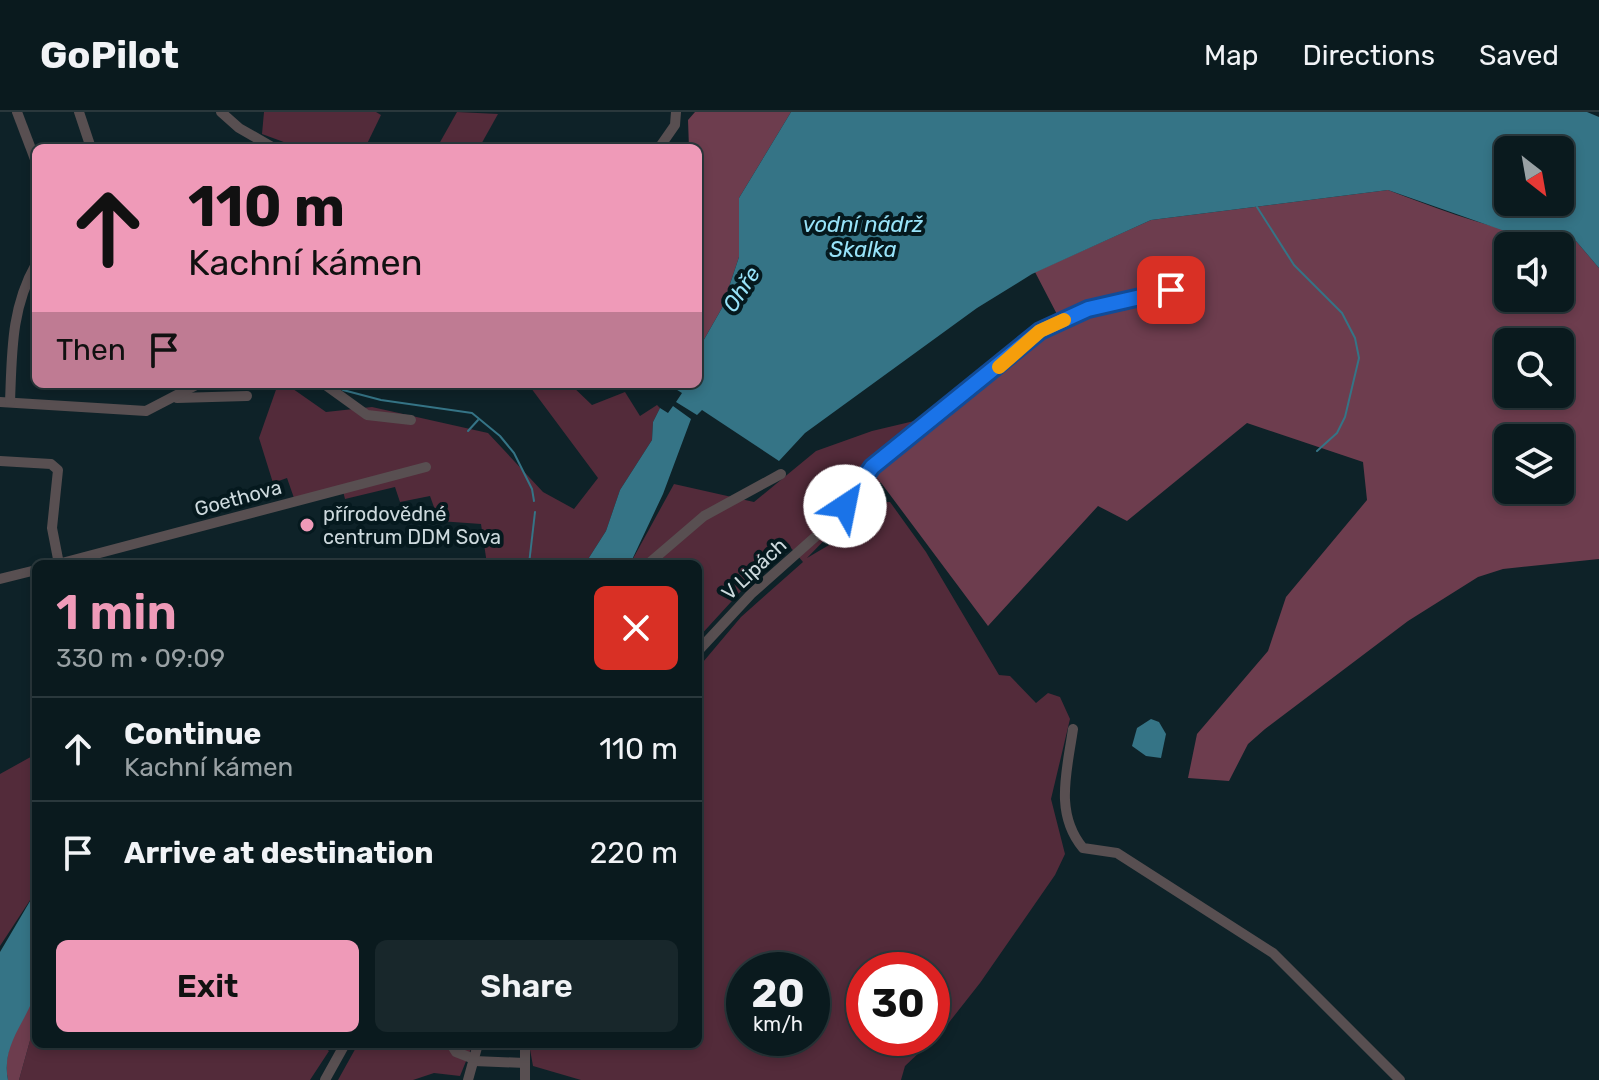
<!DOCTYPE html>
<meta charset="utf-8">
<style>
body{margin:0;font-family:Rubik,sans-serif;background:#18272b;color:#f1f3f6;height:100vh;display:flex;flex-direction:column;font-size:30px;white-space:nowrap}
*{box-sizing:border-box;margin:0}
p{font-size:26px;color:#99a1a4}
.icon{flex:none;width:44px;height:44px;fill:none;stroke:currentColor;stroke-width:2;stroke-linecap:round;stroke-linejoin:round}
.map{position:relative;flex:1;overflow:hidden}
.side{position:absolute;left:32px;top:448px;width:670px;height:488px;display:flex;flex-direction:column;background:#0a1a1e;border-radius:12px;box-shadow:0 4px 12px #0003,0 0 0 2px #2a383c}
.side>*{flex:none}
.banner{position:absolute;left:32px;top:32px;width:670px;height:244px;border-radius:12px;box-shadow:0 4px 12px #0003,0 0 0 2px #2a383c;background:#ef9ab8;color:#111;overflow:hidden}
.needle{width:52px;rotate:149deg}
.fabs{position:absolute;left:1494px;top:24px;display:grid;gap:16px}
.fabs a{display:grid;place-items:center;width:80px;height:80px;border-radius:12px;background:#0a1a1e;box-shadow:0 4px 12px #0003,0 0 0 2px #2a383c;font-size:40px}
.speed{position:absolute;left:726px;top:840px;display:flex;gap:16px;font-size:40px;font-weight:700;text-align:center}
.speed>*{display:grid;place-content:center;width:104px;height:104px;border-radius:50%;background:#0a1a1e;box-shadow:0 4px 12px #0003,0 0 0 2px #2a383c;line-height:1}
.speed small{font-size:20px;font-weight:400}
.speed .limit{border:12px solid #d22;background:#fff;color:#111}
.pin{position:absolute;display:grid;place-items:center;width:68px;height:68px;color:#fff;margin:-34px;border-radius:16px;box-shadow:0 4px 12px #0006}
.me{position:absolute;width:88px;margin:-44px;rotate:34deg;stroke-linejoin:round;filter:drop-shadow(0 0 6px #0008)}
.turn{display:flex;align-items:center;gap:28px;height:168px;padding:0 24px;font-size:36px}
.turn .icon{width:104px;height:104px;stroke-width:2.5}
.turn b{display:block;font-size:56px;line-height:68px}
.then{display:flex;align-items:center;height:76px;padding:0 24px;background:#0003;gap:16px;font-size:30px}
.round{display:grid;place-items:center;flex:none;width:84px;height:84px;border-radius:12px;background:#18272b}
.overview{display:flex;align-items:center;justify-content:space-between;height:136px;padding:0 24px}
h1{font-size:48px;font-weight:600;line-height:60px;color:#ef9ab8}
.button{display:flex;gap:16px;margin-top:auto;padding:16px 24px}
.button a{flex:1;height:92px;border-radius:12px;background:#ef9ab8;color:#111;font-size:32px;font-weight:600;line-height:92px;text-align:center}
.button a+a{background:#18272b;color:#f1f3f6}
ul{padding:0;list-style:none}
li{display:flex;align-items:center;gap:24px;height:104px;padding:0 24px;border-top:2px solid #2a383c}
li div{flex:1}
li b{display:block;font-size:30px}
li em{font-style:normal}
header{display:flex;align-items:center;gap:48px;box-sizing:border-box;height:112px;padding:0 40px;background:#0a1a1e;border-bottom:2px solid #2a383c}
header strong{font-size:38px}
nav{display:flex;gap:44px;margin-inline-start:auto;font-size:28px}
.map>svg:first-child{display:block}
.green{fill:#532b3a;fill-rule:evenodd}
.forest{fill:#6d3d4e;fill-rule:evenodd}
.water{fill:#357486;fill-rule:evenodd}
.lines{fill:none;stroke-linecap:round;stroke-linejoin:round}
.stream{stroke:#357486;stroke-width:2}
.minor{stroke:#584f51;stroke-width:10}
.route-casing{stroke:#114b97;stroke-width:20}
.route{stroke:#1a73e8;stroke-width:14}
.slow{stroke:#f59e0b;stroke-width:14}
.poi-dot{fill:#ef9ab8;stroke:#05191e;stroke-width:3}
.labels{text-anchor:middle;stroke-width:8;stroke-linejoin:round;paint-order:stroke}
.street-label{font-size:20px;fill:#cdd9dd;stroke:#05191e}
.poi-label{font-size:20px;fill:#cdd9dd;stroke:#05191e;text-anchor:start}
.water-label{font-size:22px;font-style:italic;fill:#98e3f9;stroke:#05191e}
</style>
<header>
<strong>GoPilot</strong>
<nav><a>Map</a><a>Directions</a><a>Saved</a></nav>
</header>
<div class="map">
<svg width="1599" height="968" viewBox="0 0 1599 968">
<rect width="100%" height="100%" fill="#0e2228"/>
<g class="green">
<path d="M264,0H376L381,3L365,36H300L262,22Z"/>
<path d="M457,0L498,2L479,36H445L439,32Z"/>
<path d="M278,272H286L326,300L372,295L488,321L543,380L574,397L598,366L528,272H570L592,293L625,280L640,304L657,293L660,296L653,310L652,328L620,378L606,419L585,452H487L481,412L439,409L430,384L400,390L395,375L345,387L342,375L294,386L287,366L273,371L259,326Z"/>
<path d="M931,305L871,356L881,370L807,446L846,423L875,390H890L926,440L999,563L1010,564L1036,591L1048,581L1060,585L1070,607L1051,687L1065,742L1055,763L980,871L943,918L905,954L901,968H581L533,954L529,932H698V556L741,505L803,450L786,430L698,526V452H630L674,372L754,390L816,339L872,319ZM744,858H812V926H744ZM864,858H932V926H864Z"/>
<path d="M36,642V779L0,834V662Z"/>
<path d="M36,907V932H320L329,939L310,968H19Z"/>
<path d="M358,932H473L460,964L434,961L413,968H338Z"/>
</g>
<g class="forest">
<path d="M695,0H791L739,86V145L722,196L698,238V36H689L688,8Z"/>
<path d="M1388,78C1449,101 1511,125 1576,129L1599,156V447L1503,457L1478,465L1408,509L1265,617L1248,632L1229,669L1188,666L1197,622L1268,539L1286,485L1367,388L1363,350L1247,311L1127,409L1098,394L988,514L870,356L1061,210L1035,160L1151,108ZM1508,134H1560V186H1508ZM1508,230H1560V282H1508ZM1508,326H1560V378H1508Z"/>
<path d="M36,877V907L19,968H8C1,937 22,904 36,877Z"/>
</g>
<g class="water">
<path d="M791,0H1587L1599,5V156L1576,129L1516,123L1388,78L1151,108L1032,162L977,196L805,321L779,349L702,298L697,303L676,290L682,281L674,276L677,272H698V238L722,196L739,145V86ZM1508,38H1560V90H1508Z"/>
<path d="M673,294L691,307L663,382L630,452H585L606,419L620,378L652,328L653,310L660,296L668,301Z"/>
<path d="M1151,607L1159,610L1166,622L1161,646L1146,644L1132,634L1137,616Z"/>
<path d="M36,779C36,810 39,843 36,874C33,904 0,929 8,968H0V840Z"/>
</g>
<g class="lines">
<g class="stream">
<path d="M1257,95L1294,153L1342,201L1355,226L1359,246L1345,305L1337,321L1317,339"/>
<path d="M334,272L343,278L381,288L472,301L500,324L514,341L532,377L534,389"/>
<path d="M468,319L478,308"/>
<path d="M529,452L535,400"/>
</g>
<g class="minor">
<path d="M17,0L36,50"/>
<path d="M79,0L91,36"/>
<path d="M221,0L239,16L274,36"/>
<path d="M659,36L675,13L676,0"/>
<path d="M324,272L367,303L411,308"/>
<path d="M177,286L247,284"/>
<path d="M0,290L146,299L198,272"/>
<path d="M10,290C12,240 11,196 36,152"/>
<path d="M0,349L51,352L58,358L52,416L59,452"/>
<path d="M58,452L426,355"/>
<path d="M648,452L704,404L781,362"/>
<path d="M0,467L36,458"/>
<path d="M698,539L751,482L832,410L872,355L1030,227L1088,197L1171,178"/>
<path d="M1073,617C1067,659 1054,701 1083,736L1117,741L1273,841L1400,968"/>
<path d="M451,932L456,940L474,947"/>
<path d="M474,949L525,951"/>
<path d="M325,968L345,932"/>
<path d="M468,968L478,932"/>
<path d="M525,968V932"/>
</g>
</g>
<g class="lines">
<g class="route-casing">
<path id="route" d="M845,394L872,355L1040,219L1088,197L1171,178"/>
</g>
<use href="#route" class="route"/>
<path class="slow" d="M999,255L1040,219L1064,208"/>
</g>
<circle class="poi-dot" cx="307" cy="413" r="8"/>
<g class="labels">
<g class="street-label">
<text transform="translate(238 386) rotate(-15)" y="7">Goethova</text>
<text transform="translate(754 457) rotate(-43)" y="7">V Lipách</text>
</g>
<g class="poi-label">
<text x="323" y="409">přírodovědné<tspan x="323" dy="23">centrum DDM Sova</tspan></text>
</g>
<g class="water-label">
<text x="863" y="120">vodní nádrž<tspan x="863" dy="25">Skalka</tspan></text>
<text transform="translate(741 177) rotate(-57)" y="8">Ohře</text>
</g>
</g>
</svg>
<div class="fabs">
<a><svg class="needle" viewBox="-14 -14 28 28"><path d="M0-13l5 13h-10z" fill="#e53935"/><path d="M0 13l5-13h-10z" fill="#99a1a4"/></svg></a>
<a><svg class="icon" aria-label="sound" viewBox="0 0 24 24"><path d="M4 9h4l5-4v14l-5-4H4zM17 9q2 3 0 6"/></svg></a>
<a><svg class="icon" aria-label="search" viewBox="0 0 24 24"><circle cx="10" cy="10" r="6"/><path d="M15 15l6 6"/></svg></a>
<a><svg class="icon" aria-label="layers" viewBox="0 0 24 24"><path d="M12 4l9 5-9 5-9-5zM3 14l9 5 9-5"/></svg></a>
</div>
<div class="speed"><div>20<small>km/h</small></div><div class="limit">30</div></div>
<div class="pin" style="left:1171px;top:178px;background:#d93025"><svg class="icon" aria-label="arrive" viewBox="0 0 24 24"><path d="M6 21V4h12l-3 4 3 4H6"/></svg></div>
<svg class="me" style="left:845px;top:394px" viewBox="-20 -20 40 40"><circle r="19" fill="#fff"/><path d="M0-13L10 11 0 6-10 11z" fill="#1a73e8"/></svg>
<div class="banner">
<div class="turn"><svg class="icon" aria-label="ahead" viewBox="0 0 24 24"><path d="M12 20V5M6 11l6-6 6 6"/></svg><div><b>110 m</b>Kachní kámen</div></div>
<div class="then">Then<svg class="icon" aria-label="arrive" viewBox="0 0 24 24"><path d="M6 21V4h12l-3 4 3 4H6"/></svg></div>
</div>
<section class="side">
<div class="overview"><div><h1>1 min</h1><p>330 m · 09:09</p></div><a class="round" style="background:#d93025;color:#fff"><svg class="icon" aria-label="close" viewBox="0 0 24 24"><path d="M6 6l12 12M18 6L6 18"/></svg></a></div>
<ul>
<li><svg class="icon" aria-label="ahead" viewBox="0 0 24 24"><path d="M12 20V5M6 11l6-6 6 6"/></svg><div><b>Continue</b><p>Kachní kámen</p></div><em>110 m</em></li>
<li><svg class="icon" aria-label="arrive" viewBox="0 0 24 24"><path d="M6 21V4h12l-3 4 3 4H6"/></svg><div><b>Arrive at destination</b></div><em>220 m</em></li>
</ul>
<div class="button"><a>Exit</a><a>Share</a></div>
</section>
</div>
